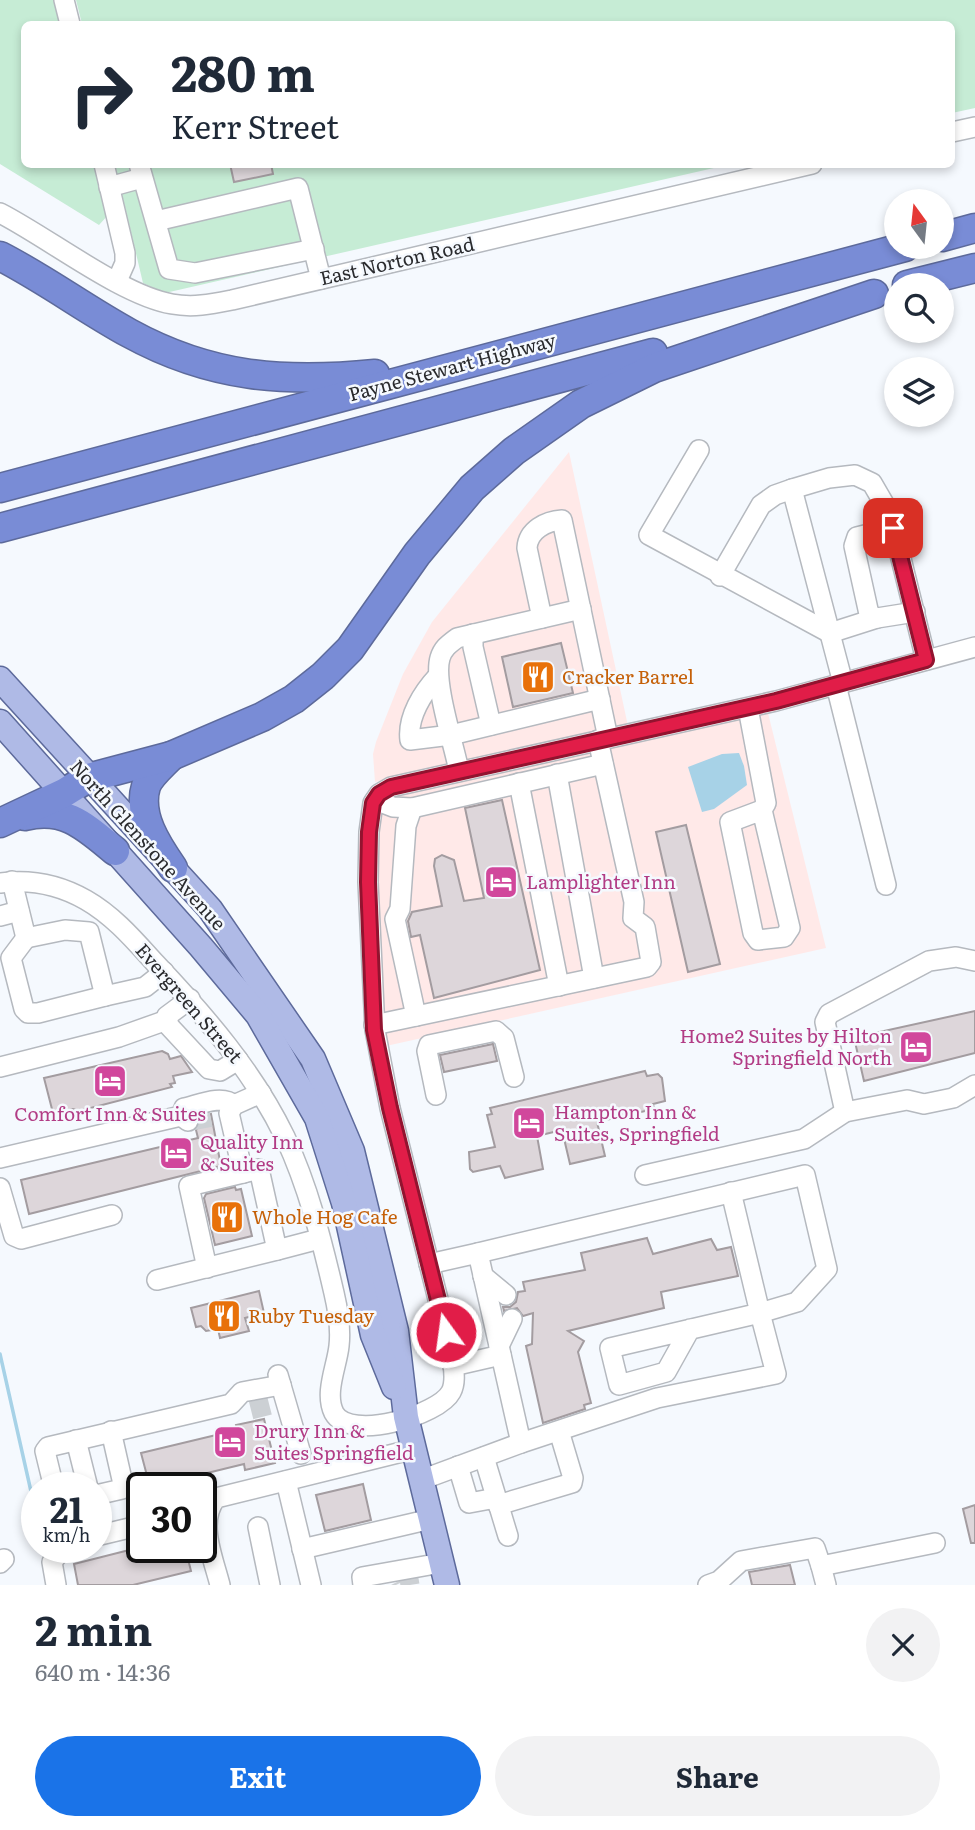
<!DOCTYPE html>
<meta charset="utf-8">
<style>
body{margin:0;font-family:Literata,serif;background:#f2f2f3;color:#1f2937;height:100vh;display:flex;flex-direction:column;font-size:26px;white-space:nowrap}
*{box-sizing:border-box;margin:0}
p{font-size:23px;color:#747a83}
.icon{flex:none;width:38px;height:38px;fill:none;stroke:currentColor;stroke-width:2;stroke-linecap:round;stroke-linejoin:round}
.map{position:relative;height:1585px;overflow:hidden}
.side{display:flex;flex-direction:column;background:#fff;flex:1}
.side>*{flex:none}
.hud{position:absolute;left:21px;top:21px;width:934px;height:147px;border-radius:10px;box-shadow:0 4px 10px #0003;background:#fff;color:#1f2937;overflow:hidden}
.needle{width:46px;rotate:345deg}
.tools{position:absolute;left:884px;top:189px;display:grid;gap:14px}
.tools a{display:grid;place-items:center;width:70px;height:70px;border-radius:50%;background:#fff;box-shadow:0 4px 10px #0003;font-size:35px}
.speed{position:absolute;left:21px;top:1472px;display:flex;gap:14px;font-size:35px;font-weight:700;text-align:center}
.speed>*{display:grid;place-content:center;width:91px;height:91px;border-radius:50%;background:#fff;box-shadow:0 4px 10px #0003;line-height:1}
.speed small{font-size:18px;font-weight:400}
.speed .limit{border:4px solid #111;border-radius:10px;background:#fff;color:#111}
.pin{position:absolute;display:grid;place-items:center;width:60px;height:60px;color:#fff;margin:-30px;border-radius:14px;box-shadow:0 4px 10px #0006}
.me{position:absolute;width:77px;margin:-38px;rotate:346deg;stroke-linejoin:round;filter:drop-shadow(0 0 5px #0008)}
.turn{display:flex;align-items:center;gap:24px;height:147px;padding:0 35px;font-size:32px}
.turn .icon{width:91px;height:91px;stroke-width:2.5}
.turn b{display:block;font-size:49px;line-height:60px}
.round{display:grid;place-items:center;flex:none;width:74px;height:74px;border-radius:37px;background:#f2f2f3}
.head{display:flex;align-items:center;justify-content:space-between;height:119px;padding:0 35px}
h1{font-size:42px;font-weight:700;line-height:52px}
.cta{display:flex;gap:14px;margin-top:auto;padding:14px 35px}
.cta a{flex:1;height:80px;border-radius:42px;background:#1a73e8;color:#fff;font-size:28px;font-weight:700;line-height:80px;text-align:center}
.cta a+a{background:#f2f2f3;color:#1f2937}
.map>svg:first-child{display:block}
.commercial{fill:#ffe9e8}
.green{fill:#c6ecd5}
.water{fill:#a7d2e7}
.lines{fill:none;stroke-linecap:round;stroke-linejoin:round}
.stream{stroke:#a7d2e7;stroke-width:3.5}
.building{fill:#ddd6da;stroke:#a39ca0;stroke-width:2}
.minor-tunnel{stroke:#ccd0d4;stroke-width:19;stroke-dasharray:19 10;stroke-linecap:butt}
.minor-casing{stroke:#b5b9bf;stroke-width:22}
.major-casing{stroke:#5d6a9b;stroke-width:27}
.highway-casing{stroke:#5d6a9b;stroke-width:31}
.minor{stroke:#fff;stroke-width:19}
.major{stroke:#afbae6;stroke-width:24}
.highway{stroke:#798cd6;stroke-width:28}
.route-casing{stroke:#92132f;stroke-width:18}
.route{stroke:#e11d48;stroke-width:12}
.labels{text-anchor:middle;stroke-width:5;stroke-linejoin:round;paint-order:stroke}
.street-label{font-size:19px;fill:#2a2b2e;stroke:#f5f9fe}
.food-label{font-size:19px;fill:#c56008;stroke:#f5f9fe;text-anchor:start}
.hotel-label{font-size:19px;fill:#b23c85;stroke:#f5f9fe;text-anchor:start}
</style>
<div class="map">
<svg width="975" height="1585" viewBox="0 0 975 1585">
<rect width="100%" height="100%" fill="#f5f9fe"/>
<g class="commercial">
<path d="M569,452L628,726L375,782L373,754L376,742L403,674L432,622Z"/>
<path d="M768,713L826,948L386,1046L375,861L379,820L389,800L398,795Z"/>
</g>
<g class="green">
<path d="M0,0H54L61,24H24V164L96,165L108,215L99,225L0,164Z"/>
<path d="M76,0H975V108L952,113V24H82Z"/>
<path d="M115,165H727L165,293L143,283Z"/>
</g>
<path class="water" d="M739,753L744,766L747,785L714,809L702,812L688,767L722,754Z"/>
<g class="lines">
<g class="stream">
<path d="M0,1354L37,1518"/>
<path d="M43,1547L46,1559"/>
</g>
</g>
<g class="building">
<path d="M230,164H271L273,174L234,182Z"/>
<path d="M561,643L573,693L513,707L502,657Z"/>
<path d="M502,800L540,970L434,998L420,935L411,937L408,921L412,912L442,906L434,866L435,859L442,855L454,860L464,901L484,898L465,808Z"/>
<path d="M686,825L720,964L688,972L656,832Z"/>
<path d="M975,1011V1053L864,1081L855,1042L861,1040V1036Z"/>
<path d="M493,1044L497,1061L444,1072L440,1055Z"/>
<path d="M162,1051L168,1054L170,1059L181,1056L192,1072L173,1076L175,1083L170,1084L172,1087L79,1111L73,1109L53,1113L44,1078Z"/>
<path d="M645,1071L647,1076L658,1074L662,1078L665,1101L653,1104L654,1109L597,1122L605,1156L570,1164L562,1130L537,1136L543,1169L505,1178L500,1166L473,1172L470,1169L469,1152L495,1147L487,1115L492,1114L490,1108Z"/>
<path d="M211,1114L221,1166L29,1214L21,1180L198,1138L196,1130L200,1123L199,1117Z"/>
<path d="M235,1187L236,1190L241,1189L252,1236L215,1245L204,1198L206,1194Z"/>
<path d="M647,1238L653,1254L711,1239L717,1250L731,1247L738,1276L661,1292L664,1308L568,1331L584,1341L578,1352L591,1403L584,1405L585,1409L543,1423L526,1346L532,1344L533,1313L523,1316L517,1308L504,1311L503,1307H510L516,1302L518,1292L525,1291L523,1282L585,1270L581,1253Z"/>
<path d="M259,1291L264,1313L245,1318L249,1331L220,1338L218,1329L206,1331L201,1326L196,1327L191,1308Z"/>
<path d="M264,1419L275,1463L245,1470L244,1464L150,1487L141,1453L237,1430L236,1425Z"/>
<path d="M363,1484L371,1520L325,1531L316,1495Z"/>
<path d="M975,1505V1543H971L963,1509Z"/>
<path d="M141,1547H185L191,1571L133,1585H78L74,1564Z"/>
<path d="M790,1565L795,1585H752L749,1572Z"/>
</g>
<g class="lines">
<g class="minor-tunnel">
<path d="M192,1121L213,1117"/>
<path d="M251,1410L271,1405"/>
<path d="M409,1579L410,1585"/>
<path d="M395,1583L396,1585"/>
</g>
<g class="minor-casing">
<g id="minor">
<path d="M64,0L70,24"/>
<path d="M952,132L975,127"/>
<path d="M104,164L125,253V263L117,281"/>
<path d="M139,164L169,269L195,273L314,249"/>
<path d="M109,187L142,178"/>
<path d="M0,213C49,238 121,295 172,304C193,308 212,304 232,300L812,164"/>
<path d="M156,221L298,188L321,279"/>
<path d="M699,450L649,535L830,633L877,618"/>
<path d="M792,489L829,478L855,475L872,483L890,514L926,660"/>
<path d="M893,528L857,537L854,546L869,614L877,618L915,612"/>
<path d="M720,576L761,505L775,495L792,489L843,683"/>
<path d="M542,618L527,548C528,530 546,521 562,520L608,738"/>
<path d="M473,634V647L491,725"/>
<path d="M438,676C423,692 407,717 410,740L451,735L600,699"/>
<path d="M836,685L886,885"/>
<path d="M748,708L766,803L762,810L730,822L753,933L758,940L784,937L790,928L762,810"/>
<path d="M459,771C454,745 433,682 440,658C443,648 449,644 457,638L581,609"/>
<path d="M557,774L594,978"/>
<path d="M519,783L559,986"/>
<path d="M375,800L393,807L412,808L603,764"/>
<path d="M412,808L406,826L400,909L395,919L416,1016"/>
<path d="M12,881L26,938L65,930L89,932L105,996L145,987L164,972"/>
<path d="M0,883C30,879 60,885 86,900C114,916 135,941 156,964C206,1017 253,1071 285,1137C308,1186 322,1241 334,1293C338,1310 341,1329 339,1346C337,1366 324,1393 334,1413C350,1442 439,1415 451,1392C457,1381 453,1367 452,1355L390,1108L375,1030L368,882L369,832L373,803L379,794L391,787L776,701L975,647"/>
<path d="M0,916L19,911"/>
<path d="M26,938L11,958L24,1009L28,1013H38L105,996"/>
<path d="M190,999L167,1016L169,1026L209,1069L220,1071L238,1060"/>
<path d="M374,1025L647,967L651,962L645,927L633,918L634,902L598,740"/>
<path d="M0,1067L119,1037L167,1020"/>
<path d="M261,1093L234,1105L229,1113L243,1173L259,1169L277,1250L319,1239"/>
<path d="M436,1095L427,1051L429,1045L496,1031L504,1038L514,1077"/>
<path d="M845,1112L825,1022L829,1014L929,961L956,957L975,961"/>
<path d="M188,1121L181,1116L184,1108C198,1105 222,1094 234,1105"/>
<path d="M0,1158L181,1116"/>
<path d="M645,1175L804,1139L845,1112L907,1100L924,1104L953,1098L975,1085"/>
<path d="M0,1188L14,1236L21,1239L112,1215"/>
<path d="M429,1264L478,1253L521,1443"/>
<path d="M207,1268L189,1186L243,1173"/>
<path d="M483,1276L506,1295"/>
<path d="M157,1280L277,1250"/>
<path d="M690,1329L666,1372L619,1385L610,1348L760,1313L731,1192"/>
<path d="M499,1346L512,1319"/>
<path d="M453,1366L501,1355"/>
<path d="M278,1375L301,1454"/>
<path d="M76,1440L88,1488"/>
<path d="M484,1457L508,1536"/>
<path d="M458,1466L469,1503L496,1498"/>
<path d="M421,1480L521,1443L657,1398L776,1374L760,1313L797,1302L827,1269L805,1175L478,1253"/>
<path d="M286,1481L311,1585"/>
<path d="M54,1488L45,1451L48,1447L231,1404L242,1392L281,1385"/>
<path d="M96,1495L122,1489L123,1484L111,1431"/>
<path d="M498,1505L572,1483L573,1478L559,1431"/>
<path d="M258,1527L270,1585"/>
<path d="M96,1536L142,1525"/>
<path d="M302,1549L431,1519"/>
<path d="M0,1563L4,1559"/>
<path d="M821,1566L826,1585"/>
<path d="M56,1585L52,1562L64,1547"/>
<path d="M220,1585C213,1557 197,1522 216,1498L414,1449"/>
<path d="M363,1585L362,1577L441,1563"/>
<path d="M708,1585L719,1581L741,1561L815,1548L821,1566L935,1543"/>
</g>
</g>
<g class="major-casing">
<g id="major">
<path d="M0,679L210,909L313,1059L352,1151L396,1331L406,1417L447,1585"/>
<path d="M0,722L201,947L258,1015L317,1118L344,1203L373,1335L394,1387"/>
</g>
</g>
<g class="highway-casing">
<g id="highway">
<path d="M942,237L975,228"/>
<path d="M0,256C45,279 85,309 129,333C211,378 285,383 375,374"/>
<path d="M907,285L975,268"/>
<path d="M0,488L905,247"/>
<path d="M0,528L653,353"/>
<path d="M171,756C164,764 150,775 146,786C137,815 157,845 173,868"/>
<path d="M25,816C65,806 86,827 115,851"/>
<path d="M0,823L64,793L88,778L171,756L262,717L294,699L323,676L350,649L417,554L472,488L514,451L581,404L654,368L874,294"/>
</g>
</g>
<use href="#minor" class="minor"/>
<use href="#major" class="major"/>
<use href="#highway" class="highway"/>
</g>
<g class="lines">
<g class="route-casing">
<path id="route" d="M446,1332L390,1108L374,1030L368,882L369,832L373,803L379,794L391,787L776,701L926,660L893,528"/>
</g>
<use href="#route" class="route"/>
</g>
<defs>
<g id="restaurant-square" transform="scale(1.75)"><rect x="-9" y="-9" width="18" height="18" rx="4" fill="#e8710a" stroke="#f5f9fe"/><path d="M-5-6h1v4h1v-4h1v4h1v-4h1v5L-1.5 .5V6h-2V.5L-5-1ZM5-6V6H3V1.5H1.5Q1.5-4 5-6Z" fill="#fff"/></g>
<g id="hotel-square" transform="scale(1.75)"><rect x="-9" y="-9" width="18" height="18" rx="4" fill="#d1479c" stroke="#f5f9fe"/><path d="M-6-4.5h1.5V1H6V5H4.5V3h-9V5H-6ZM-4 0a1.8 1.8 0 1 1 3.6 0ZM.5 0V-2.5h3Q6-2.5 6 0Z" fill="#fff"/></g>
</defs>
<g fill-rule="evenodd">
<use href="#restaurant-square" x="538" y="677"/>
<use href="#hotel-square" x="501" y="882"/>
<use href="#hotel-square" x="916" y="1047"/>
<use href="#hotel-square" x="110" y="1081"/>
<use href="#hotel-square" x="529" y="1123"/>
<use href="#hotel-square" x="176" y="1153"/>
<use href="#restaurant-square" x="227" y="1217"/>
<use href="#restaurant-square" x="224" y="1316"/>
<use href="#hotel-square" x="230" y="1442"/>
</g>
<g class="labels">
<g class="street-label">
<text transform="translate(397 261) rotate(-13)" y="7">East Norton Road</text>
<text transform="translate(452 367) rotate(-15)" y="7">Payne Stewart Highway</text>
<text transform="translate(148 845) rotate(48)" y="7">North Glenstone Avenue</text>
<text transform="translate(189 1003) rotate(49)" y="7">Evergreen Street</text>
</g>
<g class="food-label">
<text x="562" y="684">Cracker Barrel</text>
<text x="252" y="1224">Whole Hog Cafe</text>
<text x="248" y="1323">Ruby Tuesday</text>
</g>
<g class="hotel-label">
<text x="526" y="889">Lamplighter Inn</text>
<text x="892" y="1043" text-anchor="end">Home2 Suites by Hilton<tspan x="892" dy="22">Springfield North</tspan></text>
<text x="554" y="1119">Hampton Inn &amp;<tspan x="554" dy="22">Suites, Springfield</tspan></text>
<text x="110" y="1121" text-anchor="middle">Comfort Inn &amp; Suites</text>
<text x="200" y="1149">Quality Inn<tspan x="200" dy="22">&amp; Suites</tspan></text>
<text x="254" y="1438">Drury Inn &amp;<tspan x="254" dy="22">Suites Springfield</tspan></text>
</g>
</g>
</svg>
<div class="tools">
<a><svg class="needle" viewBox="-14 -14 28 28"><path d="M0-13l5 13h-10z" fill="#e53935"/><path d="M0 13l5-13h-10z" fill="#747a83"/></svg></a>
<a><svg class="icon" aria-label="search" viewBox="0 0 24 24"><circle cx="10" cy="10" r="6"/><path d="M15 15l6 6"/></svg></a>
<a><svg class="icon" aria-label="layers" viewBox="0 0 24 24"><path d="M12 4l9 5-9 5-9-5zM3 14l9 5 9-5"/></svg></a>
</div>
<div class="speed"><div>21<small>km/h</small></div><div class="limit">30</div></div>
<div class="pin" style="left:893px;top:528px;background:#d93025"><svg class="icon" aria-label="arrive" viewBox="0 0 24 24"><path d="M6 21V4h12l-3 4 3 4H6"/></svg></div>
<svg class="me" style="left:446px;top:1332px" viewBox="-20 -20 40 40"><circle r="17" fill="#e11d48" stroke="#fff" stroke-width="3"/><path d="M0-11L8 9 0 5-8 9z" fill="#fff"/></svg>
<div class="hud">
<div class="turn"><svg class="icon" aria-label="right" viewBox="0 0 24 24"><path d="M7 20v-9h11M14 6l5 5-5 5"/></svg><div><b>280 m</b>Kerr Street</div></div>
</div>
</div>
<section class="side">
<div class="head"><div><h1>2 min</h1><p>640 m · 14:36</p></div><a class="round"><svg class="icon" aria-label="close" viewBox="0 0 24 24"><path d="M6 6l12 12M18 6L6 18"/></svg></a></div>
<div class="cta"><a>Exit</a><a>Share</a></div>
</section>
